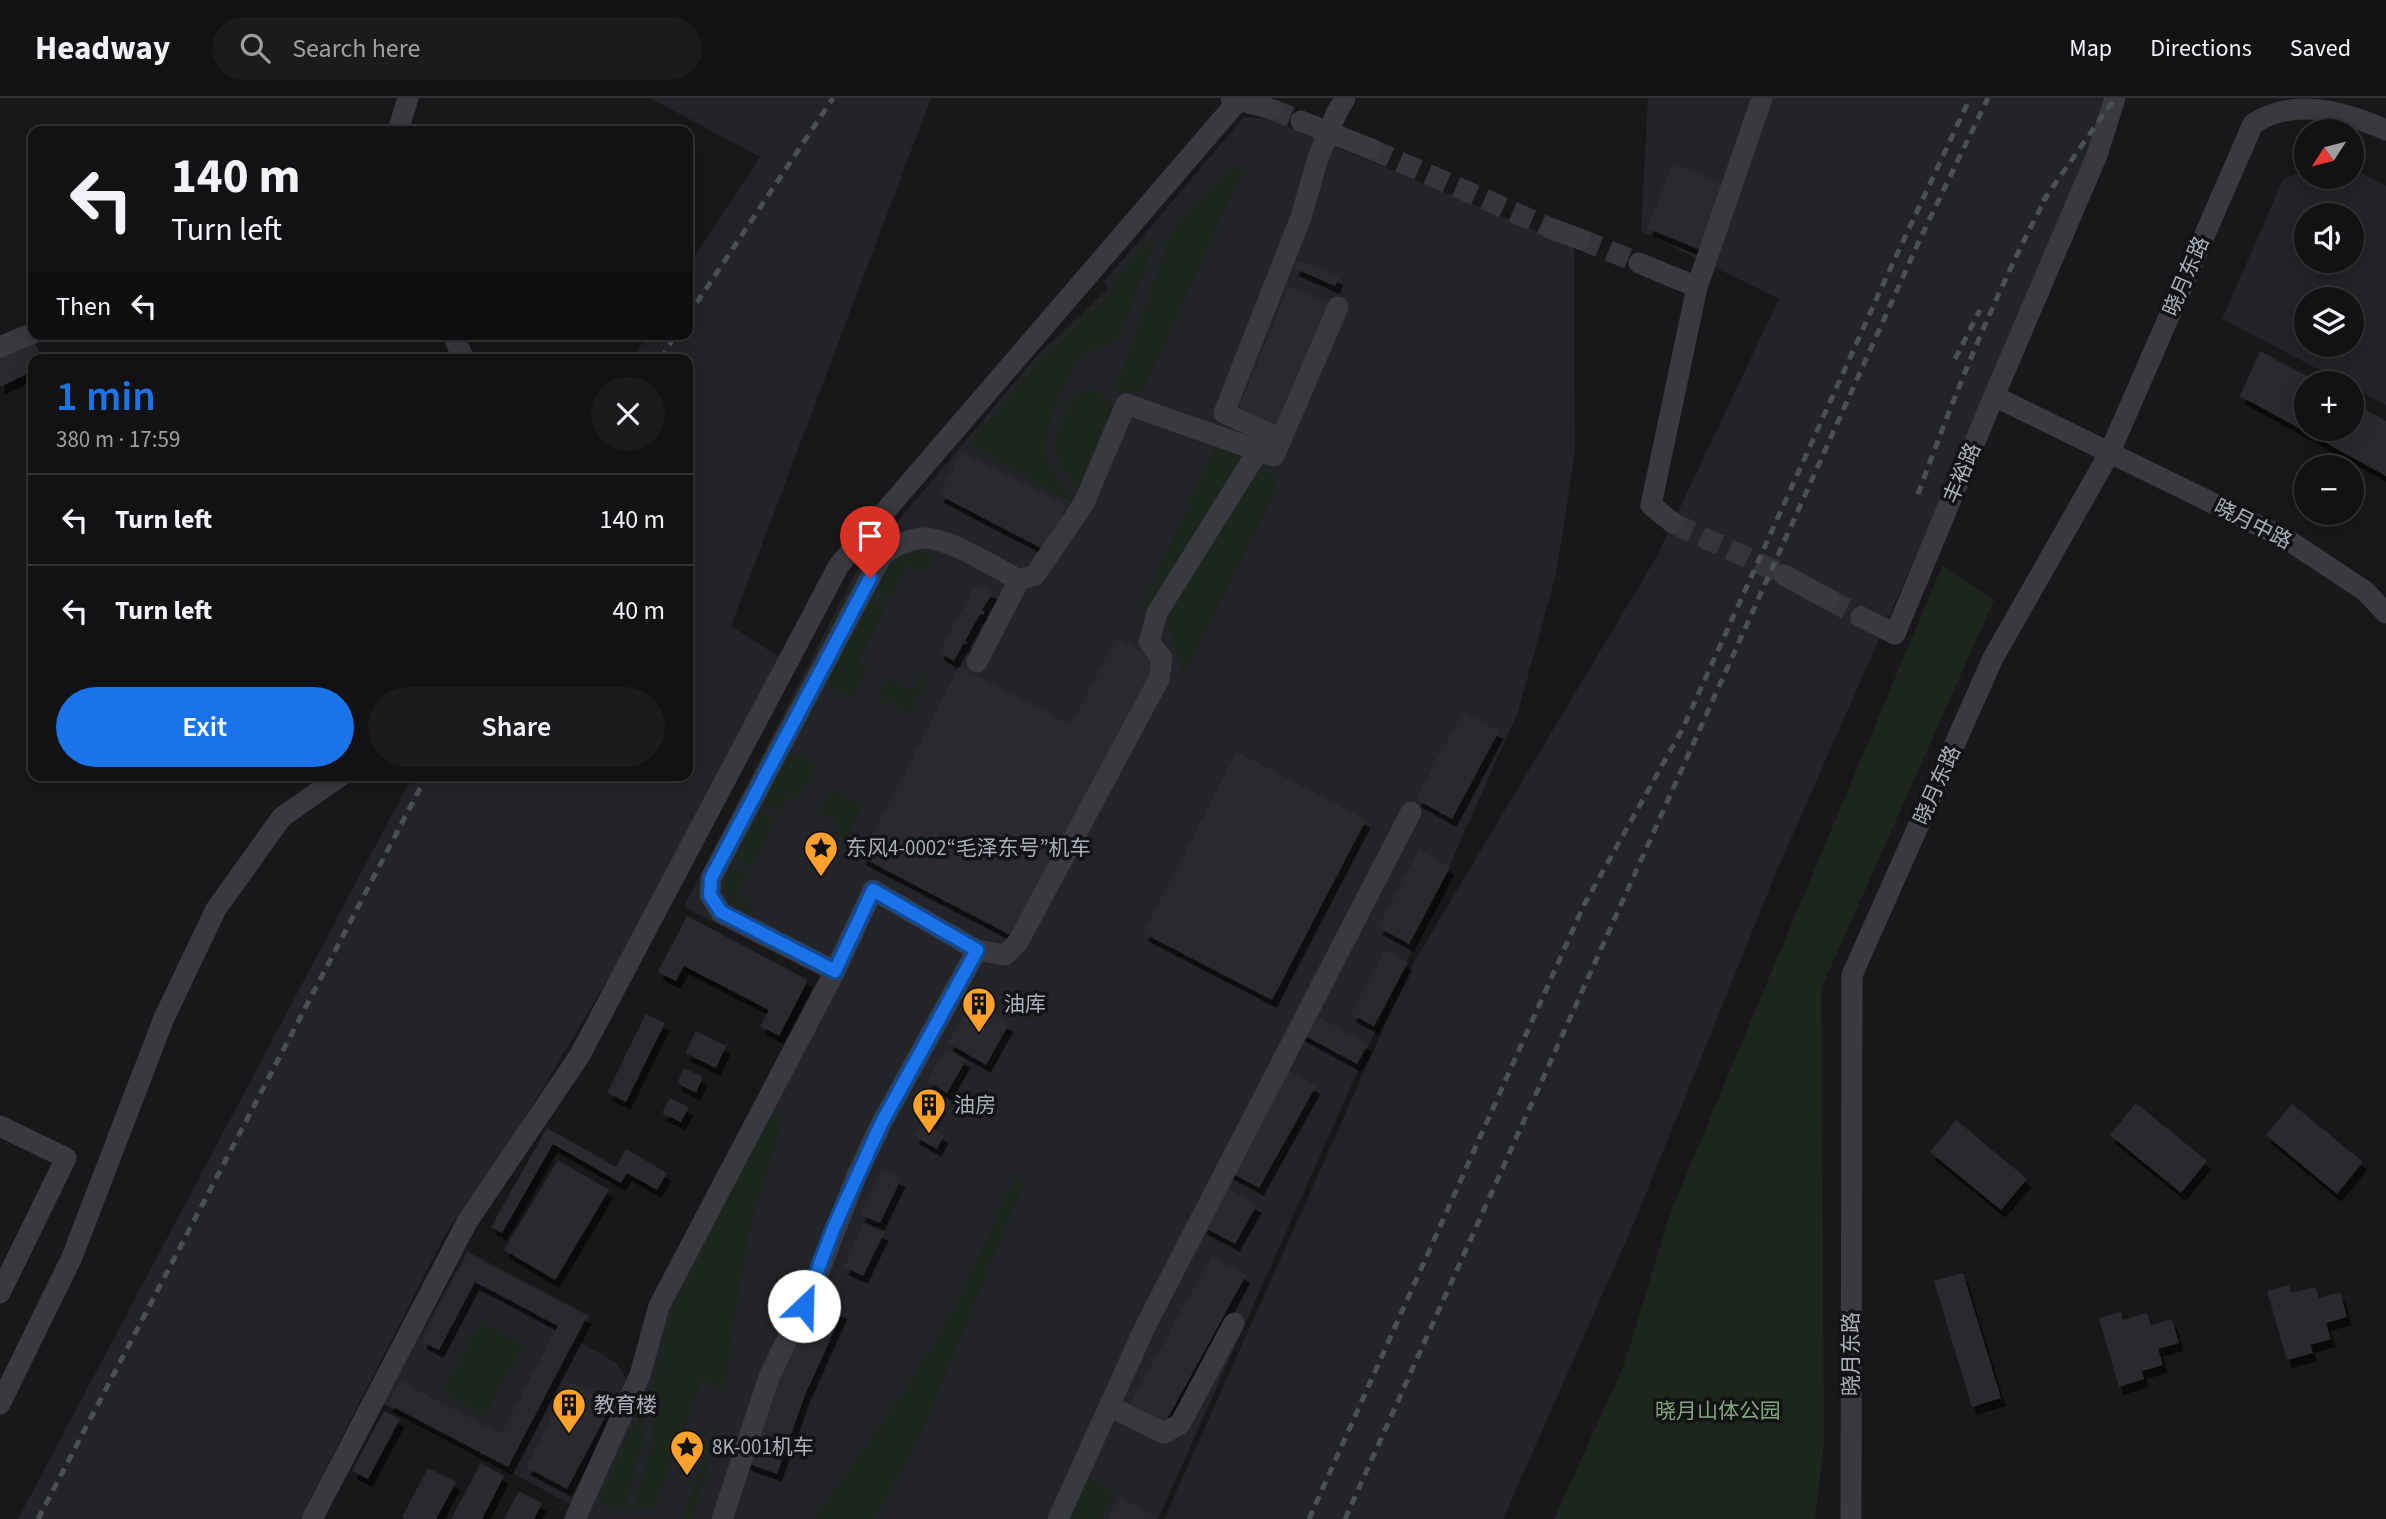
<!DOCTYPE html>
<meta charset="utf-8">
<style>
body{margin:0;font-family:"Source Sans 3","Noto Sans SC",sans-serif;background:#1b1b1d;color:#f1f3f6;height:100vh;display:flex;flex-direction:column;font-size:26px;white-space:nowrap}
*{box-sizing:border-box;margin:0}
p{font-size:23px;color:#9c9ea0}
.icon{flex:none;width:38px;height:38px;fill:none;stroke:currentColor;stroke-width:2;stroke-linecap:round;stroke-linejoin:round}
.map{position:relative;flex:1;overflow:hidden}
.panel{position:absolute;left:28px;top:256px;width:665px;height:427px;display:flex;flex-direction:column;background:#121214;border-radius:14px;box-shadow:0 4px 18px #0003,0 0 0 2px #313234}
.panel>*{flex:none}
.hud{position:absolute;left:28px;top:28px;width:665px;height:214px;border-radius:14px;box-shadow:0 4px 18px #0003,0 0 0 2px #313234;background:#121214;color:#f1f3f6;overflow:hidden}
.needle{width:46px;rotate:234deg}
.buttons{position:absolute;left:2294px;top:21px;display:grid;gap:14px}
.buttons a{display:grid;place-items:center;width:70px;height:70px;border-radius:50%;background:#121214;box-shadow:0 4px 18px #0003,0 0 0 2px #313234;font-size:35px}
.pin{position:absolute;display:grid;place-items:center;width:60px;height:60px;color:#fff;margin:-72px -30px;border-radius:50% 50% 50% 0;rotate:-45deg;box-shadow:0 0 7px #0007}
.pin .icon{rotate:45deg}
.me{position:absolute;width:77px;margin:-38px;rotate:24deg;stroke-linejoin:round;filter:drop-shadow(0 0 5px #0008)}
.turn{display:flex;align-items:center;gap:24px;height:147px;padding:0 28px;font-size:32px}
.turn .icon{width:91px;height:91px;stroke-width:2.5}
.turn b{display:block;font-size:49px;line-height:60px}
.then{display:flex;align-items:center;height:66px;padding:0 28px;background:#0003;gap:14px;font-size:26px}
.round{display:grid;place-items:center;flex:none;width:74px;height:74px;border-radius:37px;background:#1b1b1d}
.headline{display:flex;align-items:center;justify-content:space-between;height:119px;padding:0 28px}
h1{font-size:42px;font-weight:600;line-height:52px;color:#1a73e8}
.button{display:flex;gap:14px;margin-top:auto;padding:14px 28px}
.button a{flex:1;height:80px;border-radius:42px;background:#1a73e8;color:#fff;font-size:28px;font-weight:600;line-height:80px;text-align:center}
.button a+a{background:#1b1b1d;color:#f1f3f6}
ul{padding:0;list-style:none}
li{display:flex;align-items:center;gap:21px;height:91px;padding:0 28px;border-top:2px solid #313234}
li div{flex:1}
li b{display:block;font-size:26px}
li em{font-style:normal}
header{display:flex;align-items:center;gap:42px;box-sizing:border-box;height:98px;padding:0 35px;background:#121214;border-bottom:2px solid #313234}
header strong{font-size:33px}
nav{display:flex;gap:38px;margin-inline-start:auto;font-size:24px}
.search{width:490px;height:63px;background:#1b1b1d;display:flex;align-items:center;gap:18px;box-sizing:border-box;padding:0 24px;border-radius:38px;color:#9c9ea0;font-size:26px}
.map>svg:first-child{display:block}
.built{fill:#232427;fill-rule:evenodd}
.green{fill:#1d261d}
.building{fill:#2a2b2e;filter:url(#shadow)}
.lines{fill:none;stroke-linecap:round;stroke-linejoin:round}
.minor-tunnel{stroke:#35363a;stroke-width:21;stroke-dasharray:21 10;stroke-linecap:butt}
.minor{stroke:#383a3f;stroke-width:21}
.rail{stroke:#4b4e54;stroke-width:5;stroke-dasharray:9 7;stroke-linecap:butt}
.minor-bridge{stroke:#383a3f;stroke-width:21}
.route-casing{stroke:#114b97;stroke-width:18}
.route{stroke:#1a73e8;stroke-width:12}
.labels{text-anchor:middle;stroke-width:7;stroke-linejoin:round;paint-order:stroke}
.street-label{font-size:21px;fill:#a9b0bb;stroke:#131315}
.poi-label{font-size:21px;fill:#a9b0bb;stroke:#131315;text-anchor:start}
.park-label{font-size:21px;fill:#80a77e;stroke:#131315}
</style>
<header>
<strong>Headway</strong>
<div class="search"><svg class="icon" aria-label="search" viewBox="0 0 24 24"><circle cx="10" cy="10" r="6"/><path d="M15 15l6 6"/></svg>Search here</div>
<nav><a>Map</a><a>Directions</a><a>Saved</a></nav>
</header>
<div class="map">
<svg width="2386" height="1421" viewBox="0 0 2386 1421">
<defs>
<filter id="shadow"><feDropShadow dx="4.5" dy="8" stdDeviation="0" flood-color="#0009"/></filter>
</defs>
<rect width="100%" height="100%" fill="#18181a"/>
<g class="built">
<path d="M650,0H931L731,528L785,563L614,871L512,1041L445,1137L300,1421H18L413,677H688V261H634L647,236H688V168L760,59Z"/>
<path d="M1648,0H2118L1778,770L1634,1125L1503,1421H1164L1411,869L1657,458L1779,201L1641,133Z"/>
<path d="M1244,19L1270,21L1574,149L1575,354L1556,476L1518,614L1158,1421H563L572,1407L383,1306L467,1153L590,1218L578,1243L616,1265L626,1281V1298L633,1285L641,1229L821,878L684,809L857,472L1037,258L1108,191L1104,184Z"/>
<path d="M2352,70L2386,88V307L2352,289V285H2345L2222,221L2284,80L2306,74V79H2352ZM2352,117V163H2306V117ZM2352,201V247H2306V201Z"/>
</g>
<g class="green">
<path d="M1238,68L1243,72L1143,294L1121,293L1112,281L1122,275L1168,141L1179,126Z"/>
<path d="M1156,140L1123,232L1116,243L1081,256C1068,287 1034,338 1049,370C1055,381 1066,391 1074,400L1072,404L969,345L1042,261L1116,191L1111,184L1150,141Z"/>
<path d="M1095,292L1113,307L1080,394C1047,356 1048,338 1076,298Z"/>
<path d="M1216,347L1242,358L1239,374L1154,505L1138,517Z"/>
<path d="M1271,369L1275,387L1270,406L1182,578C1181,553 1165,537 1169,511L1238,401L1263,370Z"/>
<path d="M919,455L937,457L928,475L909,466L892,499L876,491C889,467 891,459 919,455Z"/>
<path d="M1942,468L1994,502L1821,891L1824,1343L1815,1421H1554L1624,1267L1671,1113Z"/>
<path d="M870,501L886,509L858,565L867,570L852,600L825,585Z"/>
<path d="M921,574L929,579L911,614L879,597L888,581L912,593Z"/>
<path d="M790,653L817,667L799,701L789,696L780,713L763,705Z"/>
<path d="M831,691L863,708L846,742L834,736L841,723L820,712Z"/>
<path d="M760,713L776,721L751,769L734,760Z"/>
<path d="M730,768L747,777L736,798L753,808L748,818C726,805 718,791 730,768Z"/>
<path d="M771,1014L783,1020L748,1138L724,1291L702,1281L654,1412L634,1410L652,1338L649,1299L670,1217Z"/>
<path d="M1015,1079L1024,1085L923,1332L875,1421H815L903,1295L953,1214Z"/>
<path d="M480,1225L523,1247L486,1317L443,1294Z"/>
<path d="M640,1316L643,1338L626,1410L597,1405Z"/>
<path d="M716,1328L719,1329L693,1421H682Z"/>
<path d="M1084,1378L1115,1396L1101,1421H1063Z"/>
</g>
<g class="building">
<path d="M1673,66L1726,87L1700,152L1647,130Z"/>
<path d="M1298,162L1339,179L1335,188L1294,170Z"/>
<path d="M1289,188L1329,205L1278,329L1238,312Z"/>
<path d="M31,237L43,261H33V273L0,289V252Z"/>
<path d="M2260,253L2319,285H2306V331H2352V304L2386,323V378L2240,298Z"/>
<path d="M961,354L1067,408L1045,452L939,397Z"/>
<path d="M977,485L993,494L982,512L985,514L983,517L980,516L965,543L968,545L963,546L954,563L939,554Z"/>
<path d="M1116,540L1157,562L1014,839L861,759L959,569L1071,627Z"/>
<path d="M1463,614L1499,633L1452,721L1416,701Z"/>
<path d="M1237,654L1366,722L1272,902L1143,835Z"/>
<path d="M1419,752L1450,769L1409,846L1378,829Z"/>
<path d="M687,818L808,882L779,938L760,928L769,912L684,868L676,883L658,874Z"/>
<path d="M1385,852L1408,864L1374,928L1351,916Z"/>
<path d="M971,904L1009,926L986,967L948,945Z"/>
<path d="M1311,915L1368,946L1357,966L1300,935Z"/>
<path d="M646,916L665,925L626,1004L607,995Z"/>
<path d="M696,933L726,948L716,970L685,955Z"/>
<path d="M946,950L966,962L947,995L927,983Z"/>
<path d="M684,970L703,979L696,995L677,985Z"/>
<path d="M1285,971L1316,988L1259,1090L1228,1073Z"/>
<path d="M928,999L941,1007L929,1028L944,1037L937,1051L914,1038L922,1024L916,1020Z"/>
<path d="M670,1000L689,1009L681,1024L662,1015Z"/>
<path d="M2136,1005L2207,1063L2181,1095L2110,1037Z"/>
<path d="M2292,1006L2363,1064L2337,1096L2266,1037Z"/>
<path d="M1956,1022L2027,1081L2001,1112L1930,1054Z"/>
<path d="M547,1030L616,1069L626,1051L667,1075L657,1092L627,1075L621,1085L553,1046L502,1135L491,1129Z"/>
<path d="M558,1062L609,1092L555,1182L504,1152Z"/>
<path d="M882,1072L901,1081L880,1125L860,1116Z"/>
<path d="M1224,1089L1257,1107L1235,1146L1202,1128Z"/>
<path d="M864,1126L884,1135L863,1178L844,1169Z"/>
<path d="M468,1156L587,1218L508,1369L388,1306L400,1283L501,1336L558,1228L475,1184L439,1252L422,1243Z"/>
<path d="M1212,1158L1246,1177L1165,1325L1130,1306Z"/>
<path d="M1963,1175L2001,1300L1972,1309L1934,1183Z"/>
<path d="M2289,1187L2291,1195L2315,1189L2319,1200L2340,1194L2347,1219L2326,1225L2331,1241L2310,1247L2313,1255L2287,1262L2267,1193Z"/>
<path d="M811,1200L843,1213L805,1297L777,1376L745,1364Z"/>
<path d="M2121,1214L2123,1222L2147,1215L2151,1227L2172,1221L2179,1245L2158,1251L2163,1267L2142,1273L2144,1281L2119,1289L2099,1220Z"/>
<path d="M571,1284L612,1306L567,1391L526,1369Z"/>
<path d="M384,1313L400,1321L368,1381L352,1373Z"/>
<path d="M481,1365L504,1378L482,1421H451Z"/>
<path d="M428,1370L456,1384L436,1421H405L402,1419Z"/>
<path d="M519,1393L542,1405L534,1421H504Z"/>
<path d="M1121,1399L1156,1419L1155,1421H1109Z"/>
</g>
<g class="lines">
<g class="minor-tunnel">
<path d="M1271,11L1301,23"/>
<path d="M1371,51L1552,131"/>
<path d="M1580,141L1639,165"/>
<path d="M1673,425L1784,477"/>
<path d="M1828,501L1861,519"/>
</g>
<g class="minor">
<path d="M1231,0L1271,11"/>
<path d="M1336,16L1345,0"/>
<path d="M1301,23L1371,51"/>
<path d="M398,33L408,0"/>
<path d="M1552,131L1580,141"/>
<path d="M1639,165L1697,189L1651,407L1673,425"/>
<path d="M1697,189L1762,0"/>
<path d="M452,236L464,261"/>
<path d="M0,249L33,235"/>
<path d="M1994,298L2097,57L2115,0"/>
<path d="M1281,341L1224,315L1301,119L1318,60"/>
<path d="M1784,477L1828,501"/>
<path d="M1861,519L1895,536L1994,298L2288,442L2365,493L2386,515"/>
<path d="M977,564L1019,482"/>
<path d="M835,873L873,792L977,852L1005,857L1018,844L1159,581L1162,560L1149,544L1157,515L1258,353"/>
<path d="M0,1028L66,1060L0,1195"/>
<path d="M0,1306L72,1159L164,920L216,811L282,719L342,677"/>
<path d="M1109,1308L1164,1335L1180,1326L1234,1225"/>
<path d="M312,1421L467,1124L580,957L839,467L1237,4"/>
<path d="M575,1421L640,1277L659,1208L835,873L721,815L710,797L711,780L882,457C893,449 909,441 923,440C950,440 994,469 1019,482L1035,477L1084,405L1126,306L1274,358L1338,209"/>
<path d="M722,1421L769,1279L815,1184L856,1079L881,1026L977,852"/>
<path d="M1058,1421L1146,1227L1411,714"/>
<path d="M1851,1421L1852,877L1993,560L2109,356L2253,26C2292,0 2341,12 2386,32"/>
</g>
<g class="rail">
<path d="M2043,103L2115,0"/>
<path d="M688,218L833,0"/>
<path d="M661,261L676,236"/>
<path d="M1955,261L1980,212"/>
<path d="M1918,396C1956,293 1996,193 2048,96"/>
<path d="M38,1421L427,677"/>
<path d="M1309,1421L1584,807L1683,630L1885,182L1970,0"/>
<path d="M1345,1421L1920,141L1988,0"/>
</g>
<path class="minor-bridge" d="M1318,60L1336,16"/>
</g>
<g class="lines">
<g class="route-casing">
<path id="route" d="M804,1208L834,1129L881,1026L977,852L873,792L835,873L721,814L710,797L711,780L870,480"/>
</g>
<use href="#route" class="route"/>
</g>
<defs>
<g id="sight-pin" transform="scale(1.75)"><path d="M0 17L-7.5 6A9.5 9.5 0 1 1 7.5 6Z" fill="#ffa12b" stroke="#131315"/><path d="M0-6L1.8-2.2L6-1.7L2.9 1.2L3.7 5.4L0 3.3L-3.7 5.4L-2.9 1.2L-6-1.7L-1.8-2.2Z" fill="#111"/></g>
<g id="building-pin" transform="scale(1.75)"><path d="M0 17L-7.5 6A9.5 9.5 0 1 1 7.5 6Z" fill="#ffa12b" stroke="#131315"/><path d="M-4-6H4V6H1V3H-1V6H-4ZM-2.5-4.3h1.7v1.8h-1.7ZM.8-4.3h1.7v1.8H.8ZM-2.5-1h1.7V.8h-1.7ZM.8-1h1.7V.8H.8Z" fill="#111"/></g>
</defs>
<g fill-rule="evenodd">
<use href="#sight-pin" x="821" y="750"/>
<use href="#building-pin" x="979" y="906"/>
<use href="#building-pin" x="929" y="1007"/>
<use href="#building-pin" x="569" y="1307"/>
<use href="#sight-pin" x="687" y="1349"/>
</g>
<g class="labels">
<g class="street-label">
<text transform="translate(2186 178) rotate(-67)" y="7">晓月东路</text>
<text transform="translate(1962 375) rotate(-67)" y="7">丰裕路</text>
<text transform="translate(2253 426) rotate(27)" y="7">晓月中路</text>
<text transform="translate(1937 687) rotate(-66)" y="7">晓月东路</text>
<text transform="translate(1851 1256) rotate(-90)" y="7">晓月东路</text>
</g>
<g class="poi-label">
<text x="846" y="757">东风4-0002“毛泽东号”机车</text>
<text x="1004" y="913">油库</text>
<text x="954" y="1014">油房</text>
<text x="594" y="1314">教育楼</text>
<text x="712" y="1356">8K-001机车</text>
</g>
<g class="park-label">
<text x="1718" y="1320">晓月山体公园</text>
</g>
</g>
</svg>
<div class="buttons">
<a><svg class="needle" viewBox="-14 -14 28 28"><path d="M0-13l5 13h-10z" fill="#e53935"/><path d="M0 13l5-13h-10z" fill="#9c9ea0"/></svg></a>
<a><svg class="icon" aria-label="sound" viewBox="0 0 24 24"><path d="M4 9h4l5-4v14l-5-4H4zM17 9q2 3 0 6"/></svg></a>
<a><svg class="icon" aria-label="layers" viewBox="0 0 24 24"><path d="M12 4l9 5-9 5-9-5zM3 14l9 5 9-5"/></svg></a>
<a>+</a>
<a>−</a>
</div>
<div class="pin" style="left:870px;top:480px;background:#d93025"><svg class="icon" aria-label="arrive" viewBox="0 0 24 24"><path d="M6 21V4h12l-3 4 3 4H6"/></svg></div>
<svg class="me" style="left:804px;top:1208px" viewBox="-20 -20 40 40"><circle r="19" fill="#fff"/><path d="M0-13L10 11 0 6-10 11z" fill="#1a73e8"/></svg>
<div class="hud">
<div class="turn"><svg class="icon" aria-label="left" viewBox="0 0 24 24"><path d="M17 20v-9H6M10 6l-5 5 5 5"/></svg><div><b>140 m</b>Turn left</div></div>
<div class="then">Then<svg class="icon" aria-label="left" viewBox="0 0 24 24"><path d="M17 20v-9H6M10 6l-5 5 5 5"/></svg></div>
</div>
<section class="panel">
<div class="headline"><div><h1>1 min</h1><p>380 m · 17:59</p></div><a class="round"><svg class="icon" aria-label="close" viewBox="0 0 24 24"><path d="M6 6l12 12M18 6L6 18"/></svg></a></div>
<ul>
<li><svg class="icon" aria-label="left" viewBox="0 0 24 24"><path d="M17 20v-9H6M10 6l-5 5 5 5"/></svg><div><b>Turn left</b></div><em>140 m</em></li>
<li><svg class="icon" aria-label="left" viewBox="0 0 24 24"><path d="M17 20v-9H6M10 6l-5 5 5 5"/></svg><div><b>Turn left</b></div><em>40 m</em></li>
</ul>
<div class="button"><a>Exit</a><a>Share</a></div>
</section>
</div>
